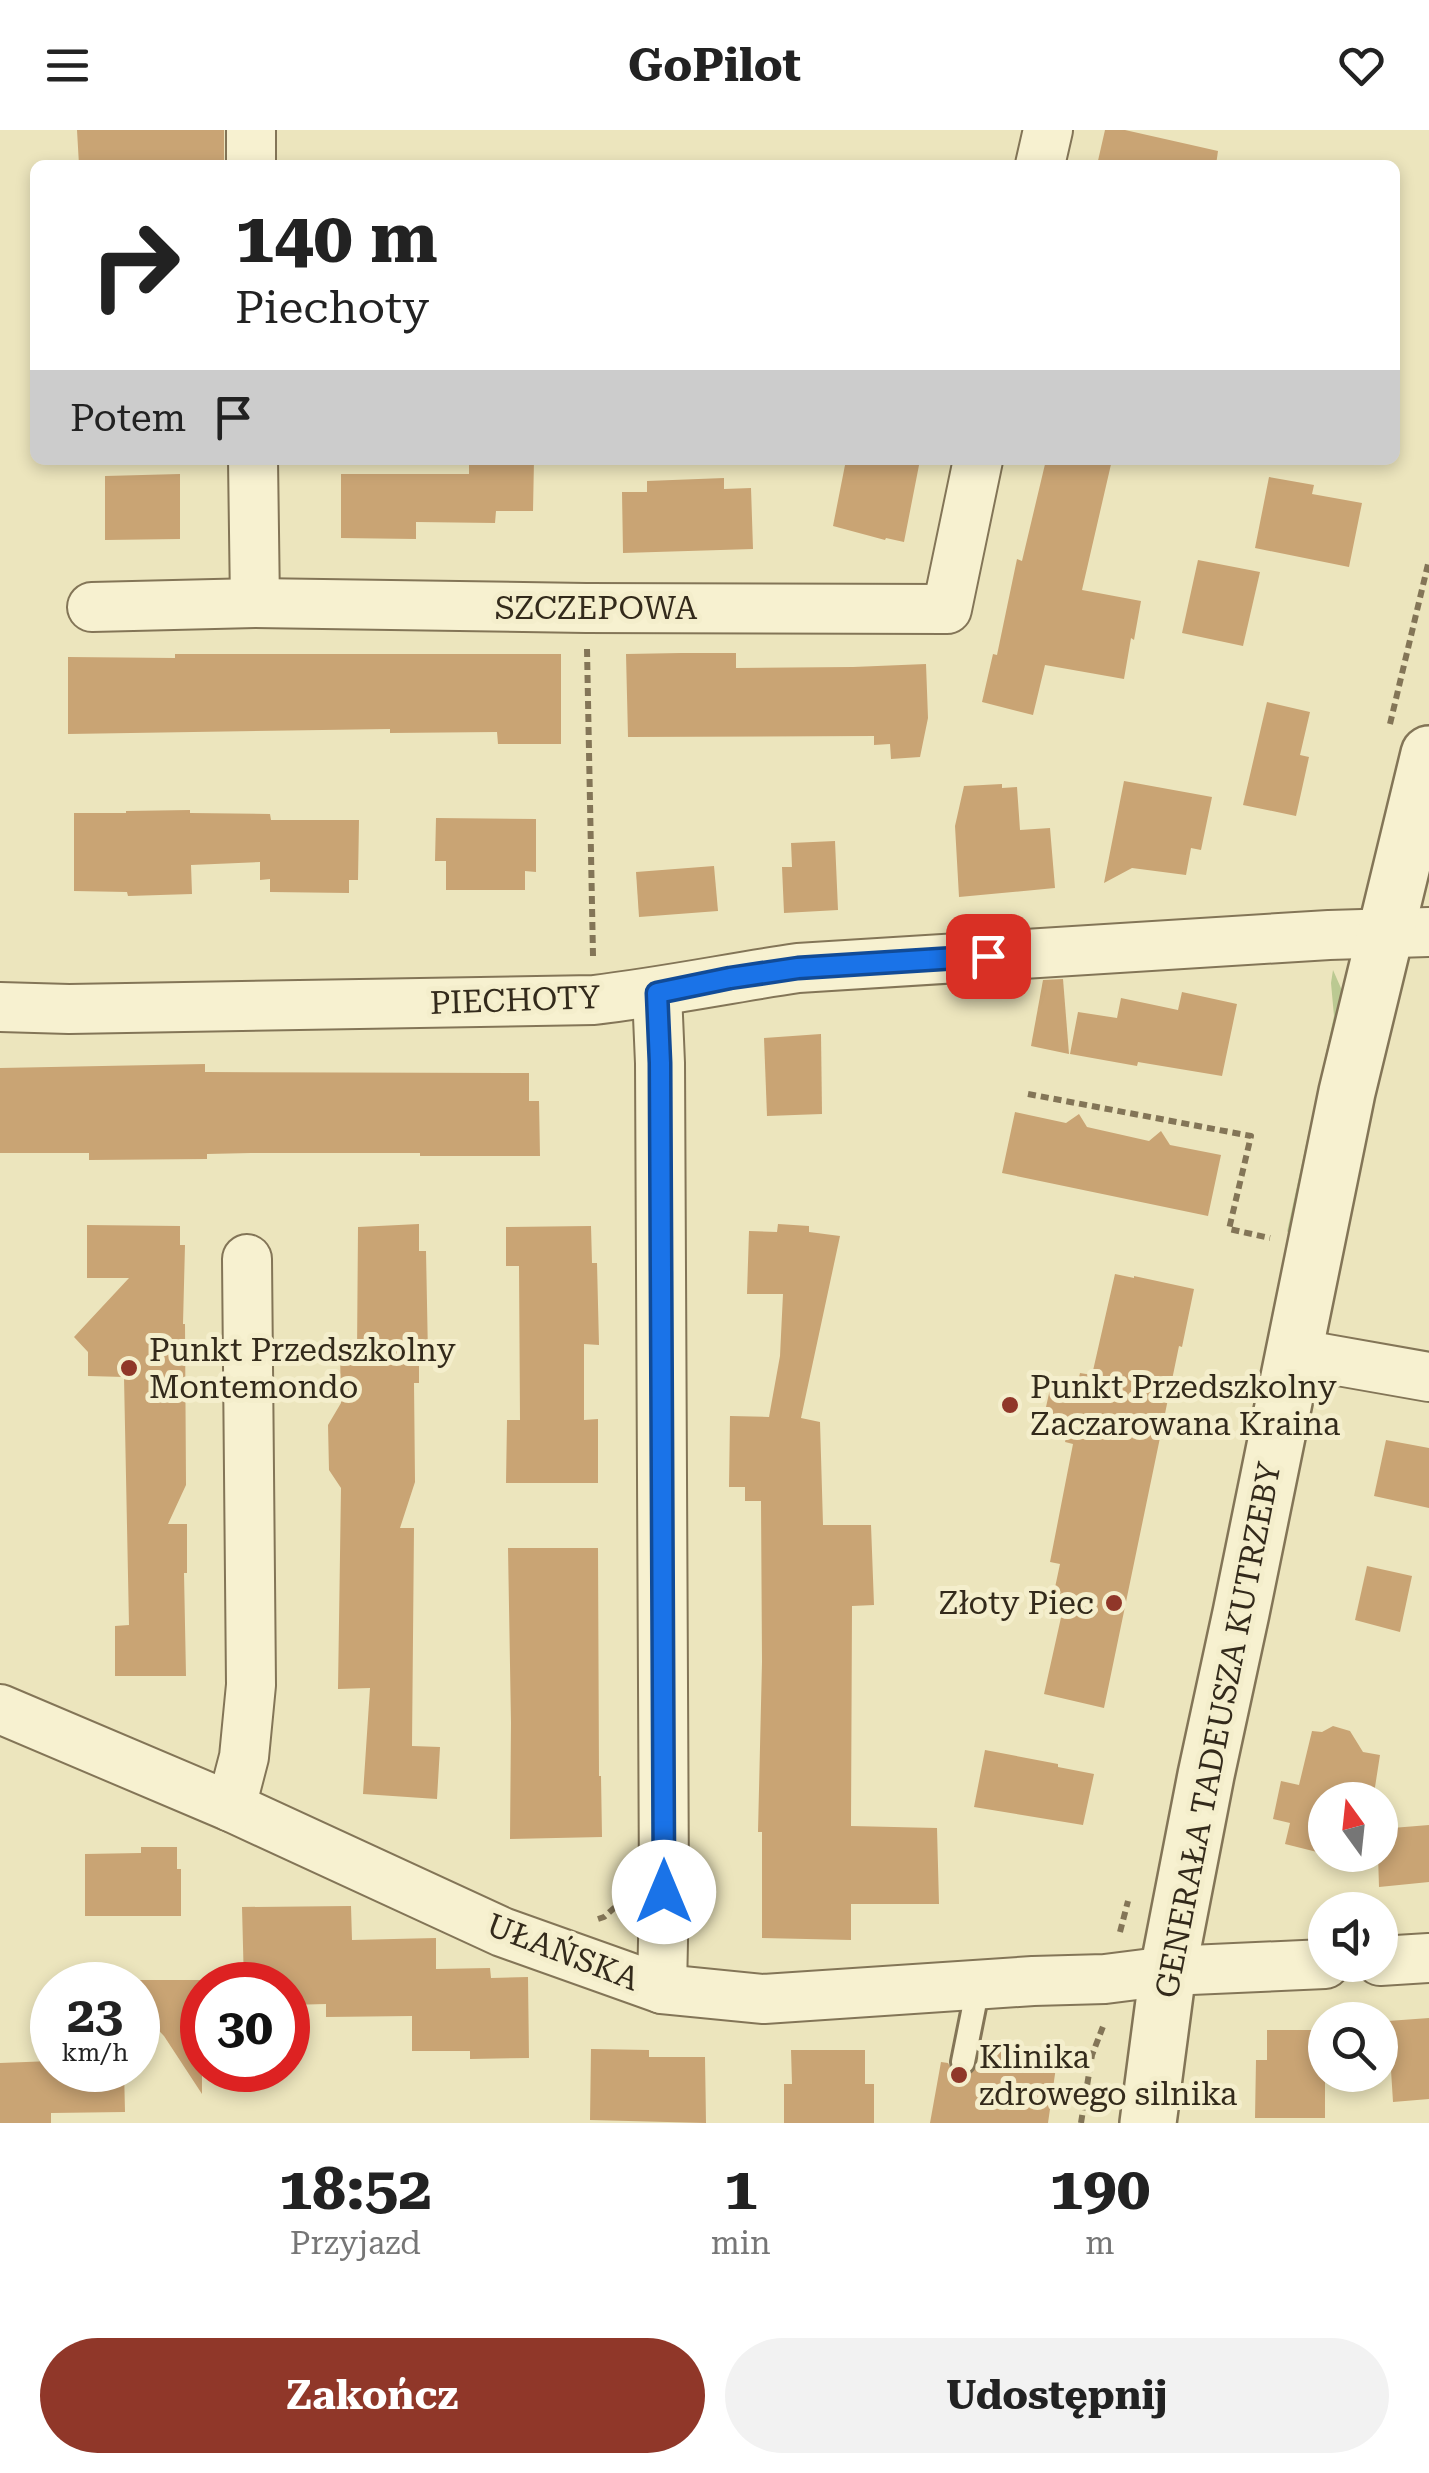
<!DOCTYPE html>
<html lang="pl">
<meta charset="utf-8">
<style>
body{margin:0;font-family:"Roboto Serif",serif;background:#f2f2f2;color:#222;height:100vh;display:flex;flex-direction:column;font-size:38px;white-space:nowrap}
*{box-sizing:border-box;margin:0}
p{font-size:32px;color:#767676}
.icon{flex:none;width:55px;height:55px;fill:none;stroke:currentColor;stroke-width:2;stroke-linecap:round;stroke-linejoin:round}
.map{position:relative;height:1993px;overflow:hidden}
.panel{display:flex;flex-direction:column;background:#fff;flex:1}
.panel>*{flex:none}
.banner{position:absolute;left:30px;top:30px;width:1370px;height:305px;border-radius:15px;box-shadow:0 5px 15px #0003;background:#fff;color:#222;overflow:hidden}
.needle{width:65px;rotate:345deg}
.controls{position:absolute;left:1308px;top:1652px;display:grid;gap:20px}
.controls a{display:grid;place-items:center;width:90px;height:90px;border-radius:50%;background:#fff;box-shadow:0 5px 15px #0003;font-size:50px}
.speed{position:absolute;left:30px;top:1832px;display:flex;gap:20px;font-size:50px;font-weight:700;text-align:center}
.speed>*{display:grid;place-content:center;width:130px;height:130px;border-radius:50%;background:#fff;box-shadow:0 5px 15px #0003;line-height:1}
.speed small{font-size:25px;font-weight:400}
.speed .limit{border:15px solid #d22;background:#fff;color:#111}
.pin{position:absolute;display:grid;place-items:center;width:85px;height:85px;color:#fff;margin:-42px;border-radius:20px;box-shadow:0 5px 15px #0006}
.me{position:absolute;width:110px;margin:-55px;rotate:0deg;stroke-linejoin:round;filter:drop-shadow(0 0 8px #0008)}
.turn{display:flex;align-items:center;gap:35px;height:210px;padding:0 40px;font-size:45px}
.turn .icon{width:130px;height:130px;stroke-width:2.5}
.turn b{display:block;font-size:70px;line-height:85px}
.then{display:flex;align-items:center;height:95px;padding:0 40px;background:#0003;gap:20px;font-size:38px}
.eta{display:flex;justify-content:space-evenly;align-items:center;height:170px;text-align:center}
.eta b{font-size:60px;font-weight:700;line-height:70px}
.primary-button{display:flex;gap:20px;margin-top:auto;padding:20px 40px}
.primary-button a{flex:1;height:115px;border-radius:60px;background:#903729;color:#fff;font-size:40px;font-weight:700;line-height:115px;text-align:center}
.primary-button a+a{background:#f2f2f2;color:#222}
header{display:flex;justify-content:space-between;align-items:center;height:130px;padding:0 40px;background:#fff;font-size:45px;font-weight:700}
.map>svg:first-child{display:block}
.green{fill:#bbc992}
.building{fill:#c9a474}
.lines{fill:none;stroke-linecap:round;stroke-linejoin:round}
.service-casing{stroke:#837557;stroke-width:28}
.minor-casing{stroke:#837557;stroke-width:52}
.tertiary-casing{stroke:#837557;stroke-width:60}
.path{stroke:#837557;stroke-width:6;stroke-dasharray:8 5;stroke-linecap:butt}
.service{stroke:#f7f1d0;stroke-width:22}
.minor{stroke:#f7f1d0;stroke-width:48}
.tertiary{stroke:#f7f1d0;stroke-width:55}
.route-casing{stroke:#114b97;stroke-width:25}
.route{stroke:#1a73e8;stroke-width:18}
.poi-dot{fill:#903729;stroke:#f4eecc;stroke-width:4}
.labels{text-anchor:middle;stroke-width:10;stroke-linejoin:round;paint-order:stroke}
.street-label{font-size:32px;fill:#332a1b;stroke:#f4eecc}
.poi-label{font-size:32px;fill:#332a1b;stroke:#f4eecc;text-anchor:start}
</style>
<header><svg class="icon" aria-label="menu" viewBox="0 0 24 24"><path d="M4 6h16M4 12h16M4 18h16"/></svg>GoPilot<svg class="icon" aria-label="heart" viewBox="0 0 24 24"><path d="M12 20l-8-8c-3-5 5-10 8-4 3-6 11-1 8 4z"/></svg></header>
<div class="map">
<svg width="1429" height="1993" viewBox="0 0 1429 1993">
<rect width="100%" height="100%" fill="#ece5bd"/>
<path class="green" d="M1333,840L1344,865L1294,1098L1287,1102L1334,886L1331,853Z"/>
<g class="building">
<path d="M77,0H224V31H191V35H79Z"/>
<path d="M1105,0H1125L1218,21L1216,35H1097Z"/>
<path d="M469,330H534L533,381H496L495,393L416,392V409L341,408V344H469Z"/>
<path d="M846,330H920L904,412L886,408L885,410L833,396Z"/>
<path d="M1046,330H1112L1082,460L1141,471L1134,510L1131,508L1124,549L1045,535L1033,585L982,572L993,524L997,525L1017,429L1022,431Z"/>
<path d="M180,344V409L105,410V346Z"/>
<path d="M1269,347L1314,355L1312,364L1362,373L1349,437L1255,418Z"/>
<path d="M724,348V359L751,358L753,419L623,423L622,362H647V351Z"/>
<path d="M1198,430L1260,442L1243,516L1182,503Z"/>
<path d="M681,523H736V538L853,537L926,534L928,588L920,627L891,629L890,614L874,615V606L628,607L626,524Z"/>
<path d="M175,524H561V614H498L497,602L390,603V599L68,604V527L175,528Z"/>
<path d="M1267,572L1310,582L1300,625L1309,627L1296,686L1243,675Z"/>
<path d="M1124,651L1212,667L1201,720L1191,718L1186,745L1132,738L1104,753Z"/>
<path d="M1002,654V658L1017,657L1020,700L1050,698L1055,758L959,767L955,696L964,656Z"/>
<path d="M190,680V683L270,684L271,690H359L358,750H349V763L270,762V749L260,750V732L191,735L192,764L128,766L127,762L74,761V683H126V681Z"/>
<path d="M436,688L536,689V742L525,741V760H446V731H435Z"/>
<path d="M835,711L838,780L784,783L782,737H792L791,713Z"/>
<path d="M714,736L718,781L639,787L636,742Z"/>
<path d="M1063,849L1069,924L1031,916L1043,850Z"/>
<path d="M1182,862L1237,874L1222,946L1138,932L1137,936L1070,924L1078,882L1117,888L1121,868L1178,880Z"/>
<path d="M821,904L822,984L767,986L764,908Z"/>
<path d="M205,934V942L529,943V971H539L540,1026H420V1023H251L207,1024V1029L89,1030V1023H0V938Z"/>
<path d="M1015,982L1066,993L1079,984L1087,997L1149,1011L1161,1001L1170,1015L1221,1025L1208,1086L1002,1043Z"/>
<path d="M419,1094V1121H426L428,1225L419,1224V1253H414L415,1352L400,1398H414L412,1616L440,1617L437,1669L363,1664L370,1558L338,1559L341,1358L329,1340L328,1295L341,1273L340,1223H357L358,1097Z"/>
<path d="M778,1094L809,1096V1102L840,1106L801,1288L820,1292L823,1395H871L874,1475L852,1476L851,1696L937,1698L939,1774H851V1810L762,1808V1702H758L762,1532L761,1371H745V1357H729L730,1286L769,1287L780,1226L783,1164H747L749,1101L777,1102Z"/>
<path d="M87,1095L180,1096V1115H185L183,1194H185L186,1355L168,1394H187V1443H184L186,1546H115V1496L129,1495L124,1247L88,1246V1222L74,1207L129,1148H87Z"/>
<path d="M591,1096L592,1133H597L599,1215L584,1214V1290L598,1289V1353H506L507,1290H520L519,1136H506V1097Z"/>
<path d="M1115,1144L1134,1148V1146L1194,1159L1182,1217L1179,1216L1104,1578L1044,1564L1062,1483L1050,1481L1060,1434L1050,1432L1073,1314L1065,1312L1068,1300L1042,1295L1052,1250L1077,1255L1080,1243L1092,1245Z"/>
<path d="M1386,1310L1429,1318V1378L1374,1366Z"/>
<path d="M508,1418H598L599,1646H601L602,1707L510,1709L511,1593Z"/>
<path d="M1367,1436L1412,1446L1400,1502L1355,1490Z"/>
<path d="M1333,1596L1350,1601L1363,1622L1380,1625L1373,1670H1325V1724L1285,1714L1290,1693L1273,1689L1281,1651L1299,1655L1312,1601L1322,1602Z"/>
<path d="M985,1620L1058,1634V1637L1094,1644L1083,1695L974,1677Z"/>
<path d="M1429,1695V1752L1379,1757L1378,1725H1380V1699Z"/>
<path d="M141,1717H177V1739H181V1786H85V1724L141,1723Z"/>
<path d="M351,1776L352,1810L436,1808V1839L490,1838L491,1848L528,1847L529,1928L470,1929V1921H412V1886L326,1887V1874L288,1875V1855H244L242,1777Z"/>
<path d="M138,1850H202V1964L164,1906L138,1879Z"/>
<path d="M1429,1888V1969L1393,1972L1388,1891Z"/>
<path d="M1267,1900H1325V1988H1255L1256,1930H1267Z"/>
<path d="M591,1919L649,1920V1927H705L706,1993L590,1990Z"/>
<path d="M985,1919L1057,1930L1048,1993H930L941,1932L948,1933L954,1944L967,1946L976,1938L982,1939Z"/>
<path d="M791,1920H865V1954H874V1993H784V1954H792Z"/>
<path d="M52,1931V1940H124L125,1982L51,1983V1993H0V1933Z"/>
</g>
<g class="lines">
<g class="service-casing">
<path id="service" d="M963,1932L974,1877V1855"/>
</g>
<g class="minor-casing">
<g id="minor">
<path d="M251,0V35"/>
<path d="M1040,35L1048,0"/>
<path d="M253,330L255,473"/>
<path d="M92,477L255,473L586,478L947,479L978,330"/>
<path d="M657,863L660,933L664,1763L662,1859"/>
<path d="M0,877L69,879L594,870C662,862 730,848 798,838L1329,805L1429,802"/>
<path d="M1293,1223L1429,1247"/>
<path d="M0,1579L231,1677L502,1802L662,1859L764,1869L1033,1851L1105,1849L1168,1841L1325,1834"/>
<path d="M231,1677L244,1627L251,1555L247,1129"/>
<path d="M1380,1831L1429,1828"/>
</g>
</g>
<g class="tertiary-casing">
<path id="tertiary" d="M1148,1993L1168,1841L1206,1645L1241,1483L1347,962L1429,624"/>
</g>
<g class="path">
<path d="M587,519L593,826"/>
<path d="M1390,594L1429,430"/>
<path d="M1028,964L1251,1006L1229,1099L1270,1108"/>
<path d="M598,1789L604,1787L620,1773"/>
<path d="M1120,1802L1128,1771"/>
<path d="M1081,1993L1092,1925L1104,1894"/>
</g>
<use href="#service" class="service"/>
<use href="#minor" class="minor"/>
<use href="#tertiary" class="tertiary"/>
</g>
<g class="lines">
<g class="route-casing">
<path id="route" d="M664,1762L660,933L657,863L730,848L798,838L988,826"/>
</g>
<use href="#route" class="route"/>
</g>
<g class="poi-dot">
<circle cx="129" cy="1238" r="10"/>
<circle cx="1010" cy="1275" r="10"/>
<circle cx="1114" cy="1473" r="10"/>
<circle cx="959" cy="1945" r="10"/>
</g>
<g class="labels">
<g class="street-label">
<text x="596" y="489">SZCZEPOWA</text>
<text transform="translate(515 870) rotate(-2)" y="11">PIECHOTY</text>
<text transform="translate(1218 1600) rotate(-79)" y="11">GENERAŁA TADEUSZA KUTRZEBY</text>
<text transform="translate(563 1822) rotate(21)" y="11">UŁAŃSKA</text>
</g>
<g class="poi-label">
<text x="149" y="1231">Punkt Przedszkolny<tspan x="149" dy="37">Montemondo</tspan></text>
<text x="1030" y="1268">Punkt Przedszkolny<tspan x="1030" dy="37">Zaczarowana Kraina</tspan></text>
<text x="1094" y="1484" text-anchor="end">Złoty Piec</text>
<text x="979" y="1938">Klinika<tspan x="979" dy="37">zdrowego silnika</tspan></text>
</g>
</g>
</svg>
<div class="controls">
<a><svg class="needle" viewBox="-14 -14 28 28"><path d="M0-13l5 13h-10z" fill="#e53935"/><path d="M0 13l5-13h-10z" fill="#767676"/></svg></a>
<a><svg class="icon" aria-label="sound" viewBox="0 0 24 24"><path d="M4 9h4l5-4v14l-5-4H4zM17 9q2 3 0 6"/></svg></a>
<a><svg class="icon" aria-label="search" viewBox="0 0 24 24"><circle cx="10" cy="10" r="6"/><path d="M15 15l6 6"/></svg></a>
</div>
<div class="speed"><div>23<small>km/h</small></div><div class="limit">30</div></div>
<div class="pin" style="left:988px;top:826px;background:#d93025"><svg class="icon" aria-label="arrive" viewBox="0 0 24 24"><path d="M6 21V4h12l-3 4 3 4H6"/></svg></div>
<svg class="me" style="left:664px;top:1762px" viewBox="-20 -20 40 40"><circle r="19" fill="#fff"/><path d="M0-13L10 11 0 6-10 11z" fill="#1a73e8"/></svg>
<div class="banner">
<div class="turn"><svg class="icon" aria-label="right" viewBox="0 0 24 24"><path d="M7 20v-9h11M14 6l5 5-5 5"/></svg><div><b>140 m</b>Piechoty</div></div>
<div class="then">Potem<svg class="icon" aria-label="arrive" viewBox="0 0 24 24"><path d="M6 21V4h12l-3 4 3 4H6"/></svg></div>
</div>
</div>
<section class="panel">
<div class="eta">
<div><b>18:52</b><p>Przyjazd</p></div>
<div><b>1</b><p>min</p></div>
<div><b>190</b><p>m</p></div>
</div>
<div class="primary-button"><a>Zakończ</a><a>Udostępnij</a></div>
</section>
